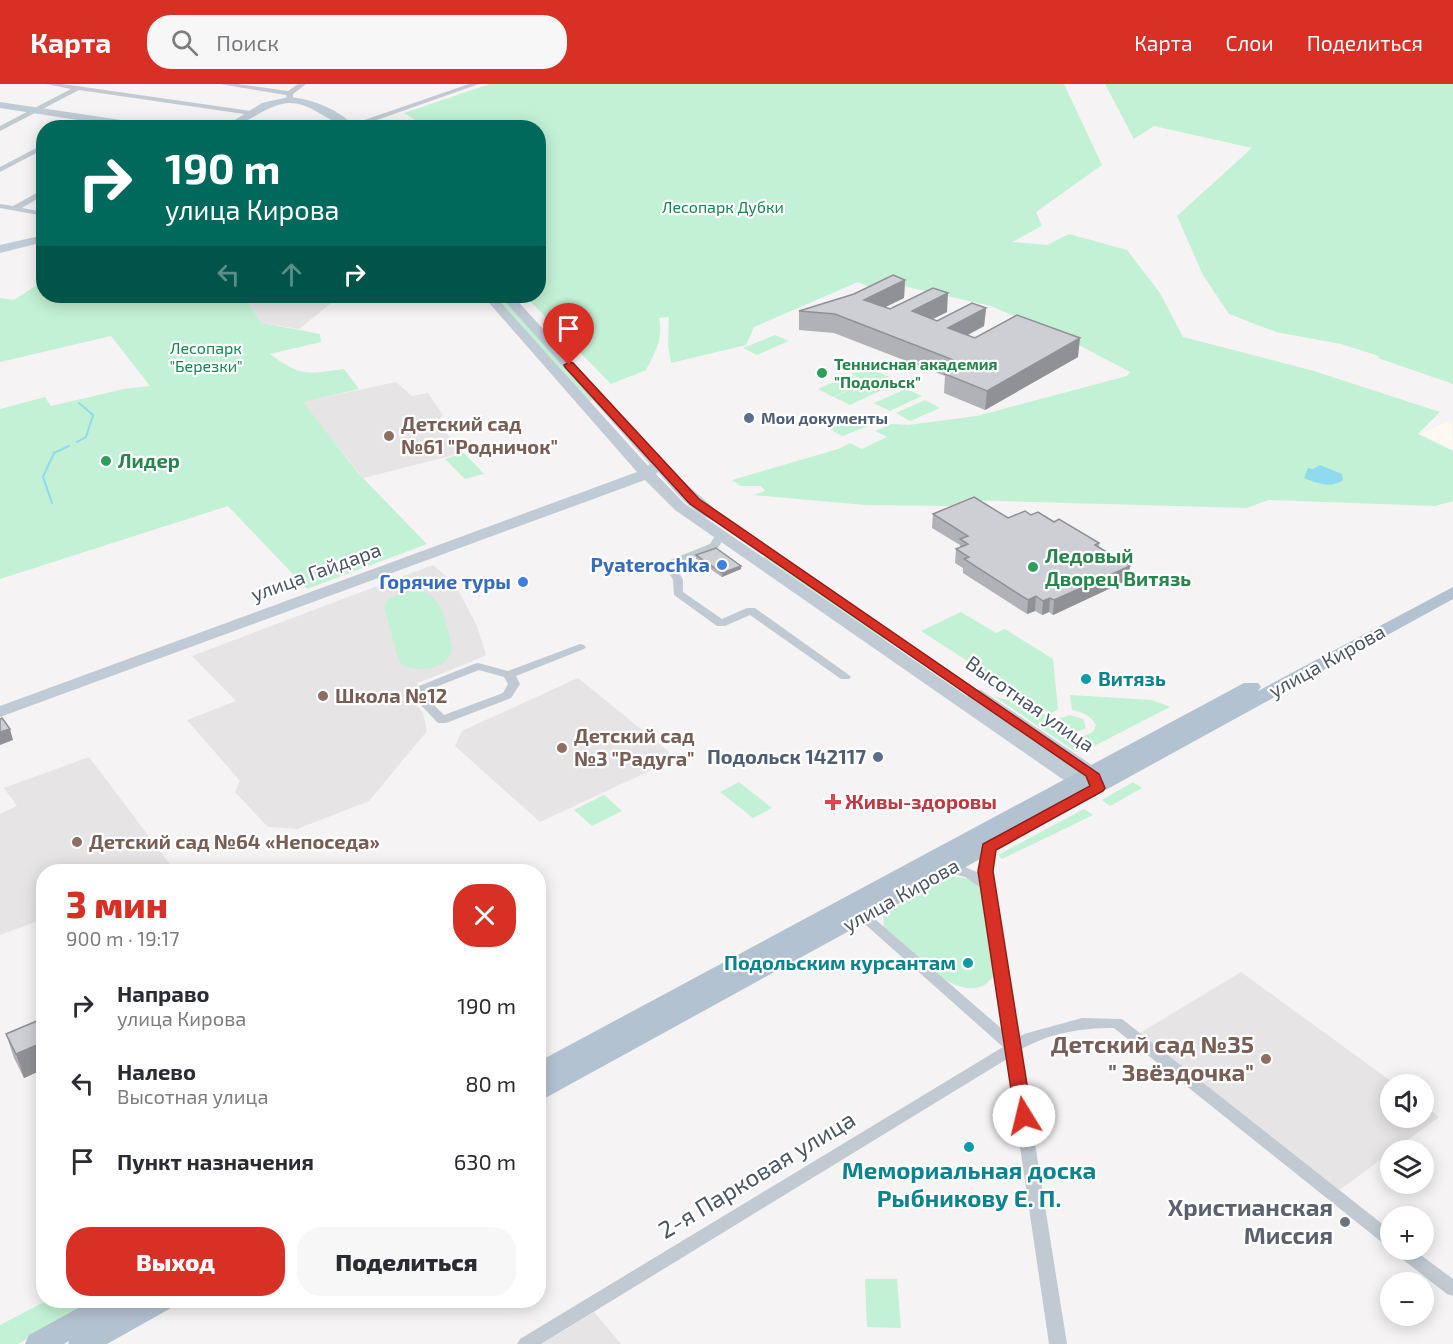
<!DOCTYPE html>
<html lang="ru">
<meta charset="utf-8">
<style>
body{margin:0;font-family:"Exo 2",sans-serif;background:#f7f7f7;color:#2b2b33;height:100vh;display:flex;flex-direction:column;font-size:22px;white-space:nowrap}
*{box-sizing:border-box;margin:0}
p{font-size:20px;color:#7c7c81}
.icon{flex:none;width:33px;height:33px;fill:none;stroke:currentColor;stroke-width:2;stroke-linecap:round;stroke-linejoin:round}
.map{position:relative;flex:1;overflow:hidden}
.details{position:absolute;left:36px;top:780px;width:510px;height:444px;display:flex;flex-direction:column;background:#fff;border-radius:24px;box-shadow:0 3px 15px #0003}
.details>*{flex:none}
.guide{position:absolute;left:36px;top:36px;width:510px;height:183px;border-radius:24px;box-shadow:0 3px 15px #0003;background:#00695c;color:#fff;overflow:hidden}
.buttons{position:absolute;left:1380px;top:990px;display:grid;gap:12px}
.buttons a{display:grid;place-items:center;width:54px;height:54px;border-radius:50%;background:#fff;box-shadow:0 3px 15px #0003;font-size:30px}
.pin{position:absolute;display:grid;place-items:center;width:51px;height:51px;color:#fff;margin:-62px -26px;border-radius:50% 50% 50% 0;rotate:-45deg;box-shadow:0 0 6px #0007}
.pin .icon{rotate:45deg}
.me{position:absolute;width:66px;margin:-33px;rotate:351deg;stroke-linejoin:round;filter:drop-shadow(0 0 4px #0008)}
.turn{display:flex;align-items:center;gap:21px;height:126px;padding:0 30px;font-size:27px}
.turn .icon{width:78px;height:78px;stroke-width:2.5}
.turn b{display:block;font-size:42px;line-height:51px}
.lanes{display:flex;align-items:center;height:57px;padding:0 30px;background:#0003;justify-content:center;gap:30px;direction:ltr}
.lanes .off{opacity:.35}
.round{display:grid;place-items:center;flex:none;width:63px;height:63px;border-radius:24px;background:#f7f7f7}
.summary{display:flex;align-items:center;justify-content:space-between;height:102px;padding:0 30px}
h1{font-size:36px;font-weight:800;line-height:45px;color:#d93025}
.action{display:flex;gap:12px;margin-top:auto;padding:12px 30px}
.action a{flex:1;height:69px;border-radius:24px;background:#d93025;color:#fff;font-size:24px;font-weight:800;line-height:69px;text-align:center}
.action a+a{background:#f7f7f7;color:#2b2b33}
ul{padding:0;list-style:none}
li{display:flex;align-items:center;gap:18px;height:78px;padding:0 30px}
li div{flex:1}
li b{display:block;font-size:22px}
li em{font-style:normal}
header{display:flex;align-items:center;gap:36px;box-sizing:border-box;height:84px;padding:0 30px;background:#d93025;color:#fff}
header strong{font-size:28px}
nav{display:flex;gap:33px;margin-inline-start:auto;font-size:21px}
.search{width:420px;height:54px;background:#f7f7f7;display:flex;align-items:center;gap:15px;box-sizing:border-box;padding:0 21px;border-radius:24px;color:#7c7c81;font-size:22px}
.map>svg:first-child{display:block}
.commercial{fill:#fdf9ef}
.education{fill:#e6e4e5}
.green{fill:#c3f1d5}
.water{fill:#90daee}
.lines{fill:none;stroke-linecap:round;stroke-linejoin:round}
.stream{stroke:#90daee;stroke-width:2}
.street{fill:#c1cad2;fill-rule:evenodd}
.secondary{fill:#c1cbd6;fill-rule:evenodd}
.primary{fill:#b3c2d1;fill-rule:evenodd}
.wall{fill:#b0b2b7}
.shaded-wall{fill:#909195}
.building{fill:#cdcfd5;stroke:#909195;stroke-width:1.5}
.route{fill:#d93025;stroke:#8d1f18;stroke-width:1.5}
.leisure-dot{fill:#2e9e5b;stroke:#fff;stroke-width:2}
.service-dot{fill:#5c6f8a;stroke:#fff;stroke-width:2}
.education-dot{fill:#8d6e63;stroke:#fff;stroke-width:2}
.shop-dot{fill:#3f7fe0;stroke:#fff;stroke-width:2}
.culture-dot{fill:#0f9aa8;stroke:#fff;stroke-width:2}
.health-dot{fill:#e0444e;stroke:#fff;stroke-width:2}
.worship-dot{fill:#6b7280;stroke:#fff;stroke-width:2}
.labels{text-anchor:middle;stroke-width:4.5;stroke-linejoin:round;paint-order:stroke}
.far-park-label{font-size:16px;fill:#17864f;stroke:#fff}
.far-leisure-label{font-size:16px;font-weight:bold;fill:#27864d;stroke:#fff;text-anchor:start}
.far-service-label{font-size:16px;font-weight:bold;fill:#4e5e75;stroke:#fff;text-anchor:start}
.education-label{font-size:20px;font-weight:bold;fill:#785e54;stroke:#fff;text-anchor:start}
.leisure-label{font-size:20px;font-weight:bold;fill:#27864d;stroke:#fff;text-anchor:start}
.shop-label{font-size:20px;font-weight:bold;fill:#366cbe;stroke:#fff;text-anchor:end}
.street-label{font-size:20px;fill:#4a5661;stroke:#fff}
.culture-label{font-size:20px;font-weight:bold;fill:#0d838f;stroke:#fff;text-anchor:start}
.service-label{font-size:20px;font-weight:bold;fill:#4e5e75;stroke:#fff;text-anchor:end}
.health-label{font-size:20px;font-weight:bold;fill:#be3a42;stroke:#fff;text-anchor:start}
.near-education-label{font-size:24px;font-weight:bold;fill:#785e54;stroke:#fff;text-anchor:end}
.near-culture-label{font-size:24px;font-weight:bold;fill:#0d838f;stroke:#fff}
.near-street-label{font-size:24px;fill:#4a5661;stroke:#fff}
.near-worship-label{font-size:24px;font-weight:bold;fill:#5b616d;stroke:#fff;text-anchor:end}
</style>
<header>
<strong>Карта</strong>
<div class="search"><svg class="icon" aria-label="search" viewBox="0 0 24 24"><circle cx="10" cy="10" r="6"/><path d="M15 15l6 6"/></svg>Поиск</div>
<nav><a>Карта</a><a>Слои</a><a>Поделиться</a></nav>
</header>
<div class="map">
<svg width="1453" height="1260" viewBox="0 0 1453 1260">
<rect width="100%" height="100%" fill="#f5f3f3"/>
<path class="commercial" d="M1451,336L1453,365L1421,350Z"/>
<g class="education">
<path d="M243,212H340L299,245L262,239Z"/>
<path d="M396,298L412,312L428,309L443,331L437,337L462,369L363,394L302,318Z"/>
<path d="M433,481L455,500L477,542L486,570L483,573L418,599L413,616L423,629L427,647L369,717L297,745L268,743L235,708L240,697L187,636L236,617L192,572Z"/>
<path d="M578,594L668,667L673,676L540,738L455,662L462,647Z"/>
<path d="M89,673L175,787L44,788L43,835L0,851V730L17,722L4,704Z"/>
<path d="M1241,888L1395,1000H1390V1034H1424V1021L1439,1033L1338,1107L1140,949Z"/>
<path d="M594,1228L621,1260H542Z"/>
</g>
<g class="green">
<path d="M490,0H1064L1102,81L1036,128L1042,142L1012,158L1047,161L1069,150L1127,166L1160,209L1183,253L1314,287L1440,328L1418,350L1453,367V417L1435,422L1268,416L1247,424L964,416L953,422L865,421L754,411L765,407L761,402H740L732,396L838,365L850,359L862,365L887,353L875,347L892,340L908,341L977,332L1127,292L1130,288L1073,258L991,222L903,202L876,206L858,198L754,243L746,261L671,279L668,261L669,233L659,234C663,256 656,266 646,286L611,300L525,212H538V44L428,43L404,29Z"/>
<path d="M1105,0H1453V300L1378,274L1379,272L1341,260L1276,248L1229,230L1203,191L1177,132L1252,64L1154,42L1134,55Z"/>
<path d="M43,197L44,212H243L262,239L320,250L321,258L270,270C301,293 307,290 344,285L359,305L303,318L358,389L427,460L307,505L228,422L0,495V325L45,313L51,322L124,305L150,302L111,252L0,278V214L14,216Z"/>
<path d="M494,212H500L594,316L589,317Z"/>
<path d="M775,251L789,257L757,271L743,264Z"/>
<path d="M868,283L900,298L883,306L851,290Z"/>
<path d="M850,291L865,298L833,313L818,305Z"/>
<path d="M866,299L882,306L850,321L834,313Z"/>
<path d="M906,305L922,312L890,327L874,319Z"/>
<path d="M925,316L940,324L910,337L896,329Z"/>
<path d="M863,331L876,339L842,352L828,344Z"/>
<path d="M464,369L484,390L465,395L445,375Z"/>
<path d="M764,473H768L886,554L885,556H881L763,475Z"/>
<path d="M420,507C444,512 446,542 452,562C451,586 420,589 402,581L398,574L384,522C391,508 406,508 420,507Z"/>
<path d="M961,528L996,549L1005,545L1053,575L1058,625L1050,630L921,547Z"/>
<path d="M1070,611L1152,616L1170,623L1094,662L1081,653L1093,648L1096,641C1090,631 1083,628 1072,626Z"/>
<path d="M995,613L1030,621L1051,635L1053,643L1083,664L1076,668Z"/>
<path d="M1070,631L1083,635L1086,644L1076,648L1059,643L1058,635Z"/>
<path d="M739,698L772,724L753,734L720,708Z"/>
<path d="M1133,698L1142,704L1110,722L1102,716Z"/>
<path d="M604,711L622,727L592,742L574,726Z"/>
<path d="M1084,725L1093,731L1002,775L998,771Z"/>
<path d="M950,793C964,793 973,794 981,806L994,891C967,933 907,864 884,845L883,830Z"/>
<path d="M865,1195H897L901,1244L867,1243Z"/>
<path d="M46,1217H76L82,1226L18,1260H0V1241Z"/>
</g>
<path class="water" d="M1320,381L1342,390L1343,396C1331,405 1316,399 1304,394L1308,384L1313,385Z"/>
<g class="lines">
<g class="stream">
<path d="M77,358L86,353L93,331L79,319"/>
<path d="M52,419L43,393L54,369L69,362"/>
</g>
<g class="street">
<path d="M46,0H63L251,27L254,29L251,31L79,6L0,47V42L71,5Z"/>
<path d="M220,0H238L288,7L298,0H306L293,10V15L290,17L287,15L286,11Z"/>
<path d="M469,0H479L354,44L347,42Z"/>
<path d="M92,33L98,34L83,44H74Z"/>
<path d="M44,60V65L0,88V83Z"/>
<path d="M44,105V111L22,124L44,128V132L0,124V120L13,122Z"/>
<path d="M721,447L726,450L718,464L675,481L683,496V508L722,535L747,524H755L849,591L851,593L849,595H841L750,531L725,542H717L674,511L673,496L664,480L665,478L710,460L717,448Z"/>
<path d="M580,560L584,561L586,563L584,565L516,592L520,600L511,614L446,639H438L413,613L419,602L474,580L478,579L508,587ZM479,586L504,593L508,600L503,609L444,631L425,612L428,606Z"/>
<path d="M989,760L996,764L992,787L1018,954L1024,950L1082,934L1122,935L1390,1146V1162L1384,1160L1114,944C1081,944 1049,949 1020,966L1067,1260H1049L1007,975L541,1260H517L520,1255L1003,963L849,826L851,823H861L1002,945L981,804L965,793L941,786L939,783L941,780H958L979,789L982,764Z"/>
<path d="M1395,1166H1414L1453,1195V1212L1447,1210L1397,1171Z"/>
</g>
<g class="secondary">
<path d="M289,13C314,15 339,26 357,44C331,44 315,18 288,19C263,21 246,44 222,44L262,19Z"/>
<path d="M0,18L155,41L160,44H130L0,24Z"/>
<path d="M44,151V158L0,169V161Z"/>
<path d="M483,212H495L648,382L650,380L500,212H513L677,392L723,432L715,437C693,431 673,405 658,388L656,390L685,420L968,613L966,610L969,606H981L1099,686L1106,703L1104,707L1097,709L1071,701L675,426L645,396L0,633V622L637,388Z"/>
</g>
<g class="primary">
<path d="M1453,503V515L538,1018V978L1244,599H1258L1261,603L1258,607Z"/>
<path d="M93,1216H132L131,1219L135,1216H174L171,1224L107,1260H68L69,1257L64,1260H25L29,1251Z"/>
</g>
</g>
<g class="wall">
<path d="M905,196L904,214L885,223L890,225L947,228L932,235L937,237L986,224L984,242L968,251L975,254L1078,273L985,326L944,309L945,292L834,249L799,246V227Z"/>
<path d="M933,430L1008,434L1031,431L1054,438L1099,459V464L1128,496L1053,531L1049,528L1042,531L1035,527L1027,530L963,489V484L955,479L956,465L960,463V461L932,444Z"/>
<path d="M696,471L741,485L722,493L696,475Z"/>
<path d="M44,934V985L24,994L14,974L6,950Z"/>
</g>
<g class="shaded-wall">
<path d="M905,196L904,214L863,234L864,216Z"/>
<path d="M948,209L947,228L911,246L912,227Z"/>
<path d="M986,224L984,242L947,262L948,244Z"/>
<path d="M1080,254L1078,273L985,326L987,307Z"/>
<path d="M741,482V485L722,493V489Z"/>
<path d="M1130,482L1128,496L1053,531L1054,516Z"/>
<path d="M1036,512L1035,527L1027,530L1028,516Z"/>
<path d="M1050,514L1049,528L1042,531L1043,517Z"/>
<path d="M10,645L13,656L0,661V648Z"/>
<path d="M44,958V985L24,994L16,970Z"/>
</g>
<g class="building">
<path d="M893,191L905,196L864,216L890,225L933,204L948,209L912,227L937,237L972,219L986,224L948,244L975,254L1017,231L1080,254L987,307L945,290L964,280L835,230L799,227L854,210Z"/>
<path d="M974,413L1008,434L1025,427L1031,431L1038,428L1054,438L1059,435L1099,459L1095,461L1130,482L1054,516L1050,514L1043,517L1036,512L1028,516L964,475L969,473L956,465L968,460L960,455L968,452L933,430Z"/>
<path d="M716,464L741,482L722,489L696,471Z"/>
<path d="M2,634L10,645L0,648V635Z"/>
<path d="M44,934V958L16,970L6,950Z"/>
</g>
<path class="route" d="M569,278L573,279L699,415L1099,690L1105,704L1103,707L996,766L993,787L1032,1032L1030,1036L1024,1038L1018,1036L1015,1032L978,787L983,760L1090,702L1086,692L690,420L565,283L564,281Z"/>
<g class="leisure-dot">
<circle cx="822" cy="289" r="6"/>
<circle cx="106" cy="377" r="6"/>
<circle cx="1033" cy="483" r="6"/>
</g>
<g class="service-dot">
<circle cx="749" cy="334" r="6"/>
<circle cx="878" cy="673" r="6"/>
</g>
<g class="education-dot">
<circle cx="389" cy="352" r="6"/>
<circle cx="323" cy="612" r="6"/>
<circle cx="562" cy="664" r="6"/>
<circle cx="77" cy="758" r="6"/>
<circle cx="1266" cy="975" r="6"/>
</g>
<g class="shop-dot">
<circle cx="722" cy="481" r="6"/>
<circle cx="523" cy="498" r="6"/>
</g>
<g class="culture-dot">
<circle cx="1086" cy="595" r="6"/>
<circle cx="968" cy="879" r="6"/>
<circle cx="969" cy="1063" r="6"/>
</g>
<path class="health-dot" d="M830 709h6v6h6v6h-6v6h-6v-6h-6v-6h6z"/>
<circle class="worship-dot" cx="1345" cy="1138" r="6"/>
<g class="labels">
<g class="far-park-label">
<text x="723" y="129">Лесопарк Дубки</text>
<text x="206" y="270">Лесопарк<tspan x="206" dy="18">"Березки"</tspan></text>
</g>
<g class="far-leisure-label">
<text x="834" y="286">Теннисная академия<tspan x="834" dy="18">"Подольск"</tspan></text>
</g>
<g class="far-service-label">
<text x="761" y="340">Мои документы</text>
</g>
<g class="education-label">
<text x="401" y="347">Детский сад<tspan x="401" dy="23">№61 "Родничок"</tspan></text>
<text x="335" y="619">Школа №12</text>
<text x="574" y="659">Детский сад<tspan x="574" dy="23">№3 "Радуга"</tspan></text>
<text x="89" y="765">Детский сад №64 «Непоседа»</text>
</g>
<g class="leisure-label">
<text x="118" y="384">Лидер</text>
<text x="1045" y="479">Ледовый<tspan x="1045" dy="23">Дворец Витязь</tspan></text>
</g>
<g class="shop-label">
<text x="710" y="488">Pyaterochka</text>
<text x="511" y="505">Горячие туры</text>
</g>
<g class="street-label">
<text transform="translate(316 488) rotate(-20)" y="7">улица Гайдара</text>
<text transform="translate(1327 577) rotate(-29)" y="7">улица Кирова</text>
<text transform="translate(1030 620) rotate(35)" y="7">Высотная улица</text>
<text transform="translate(901 811) rotate(-29)" y="7">улица Кирова</text>
</g>
<g class="culture-label">
<text x="1098" y="602">Витязь</text>
<text x="956" y="886" text-anchor="end">Подольским курсантам</text>
</g>
<g class="service-label">
<text x="866" y="680">Подольск 142117</text>
</g>
<g class="health-label">
<text x="845" y="725">Живы-здоровы</text>
</g>
<g class="near-education-label">
<text x="1254" y="969">Детский сад №35<tspan x="1254" dy="28">" Звёздочка"</tspan></text>
</g>
<g class="near-culture-label">
<text x="969" y="1095">Мемориальная доска<tspan x="969" dy="28">Рыбникову Е. П.</tspan></text>
</g>
<g class="near-street-label">
<text transform="translate(757 1091) rotate(-31)" y="8">2-я Парковая улица</text>
</g>
<g class="near-worship-label">
<text x="1333" y="1132">Христианская<tspan x="1333" dy="28">Миссия</tspan></text>
</g>
</g>
</svg>
<div class="buttons">
<a><svg class="icon" aria-label="sound" viewBox="0 0 24 24"><path d="M4 9h4l5-4v14l-5-4H4zM17 9q2 3 0 6"/></svg></a>
<a><svg class="icon" aria-label="layers" viewBox="0 0 24 24"><path d="M12 4l9 5-9 5-9-5zM3 14l9 5 9-5"/></svg></a>
<a>+</a>
<a>−</a>
</div>
<div class="pin" style="left:569px;top:281px;background:#d93025"><svg class="icon" aria-label="arrive" viewBox="0 0 24 24"><path d="M6 21V4h12l-3 4 3 4H6"/></svg></div>
<svg class="me" style="left:1024px;top:1032px" viewBox="-20 -20 40 40"><circle r="19" fill="#fff"/><path d="M0-13L10 11 0 6-10 11z" fill="#d93025"/></svg>
<div class="guide">
<div class="turn"><svg class="icon" aria-label="right" viewBox="0 0 24 24"><path d="M7 20v-9h11M14 6l5 5-5 5"/></svg><div><b>190 m</b>улица Кирова</div></div>
<div class="lanes"><svg class="icon off" aria-label="left" viewBox="0 0 24 24"><path d="M17 20v-9H6M10 6l-5 5 5 5"/></svg><svg class="icon off" aria-label="ahead" viewBox="0 0 24 24"><path d="M12 20V5M6 11l6-6 6 6"/></svg><svg class="icon" aria-label="right" viewBox="0 0 24 24"><path d="M7 20v-9h11M14 6l5 5-5 5"/></svg></div>
</div>
<section class="details">
<div class="summary"><div><h1>3 мин</h1><p>900 m · 19:17</p></div><a class="round" style="background:#d93025;color:#fff"><svg class="icon" aria-label="close" viewBox="0 0 24 24"><path d="M6 6l12 12M18 6L6 18"/></svg></a></div>
<ul>
<li><svg class="icon" aria-label="right" viewBox="0 0 24 24"><path d="M7 20v-9h11M14 6l5 5-5 5"/></svg><div><b>Направо</b><p>улица Кирова</p></div><em>190 m</em></li>
<li><svg class="icon" aria-label="left" viewBox="0 0 24 24"><path d="M17 20v-9H6M10 6l-5 5 5 5"/></svg><div><b>Налево</b><p>Высотная улица</p></div><em>80 m</em></li>
<li><svg class="icon" aria-label="arrive" viewBox="0 0 24 24"><path d="M6 21V4h12l-3 4 3 4H6"/></svg><div><b>Пункт назначения</b></div><em>630 m</em></li>
</ul>
<div class="action"><a>Выход</a><a>Поделиться</a></div>
</section>
</div>
